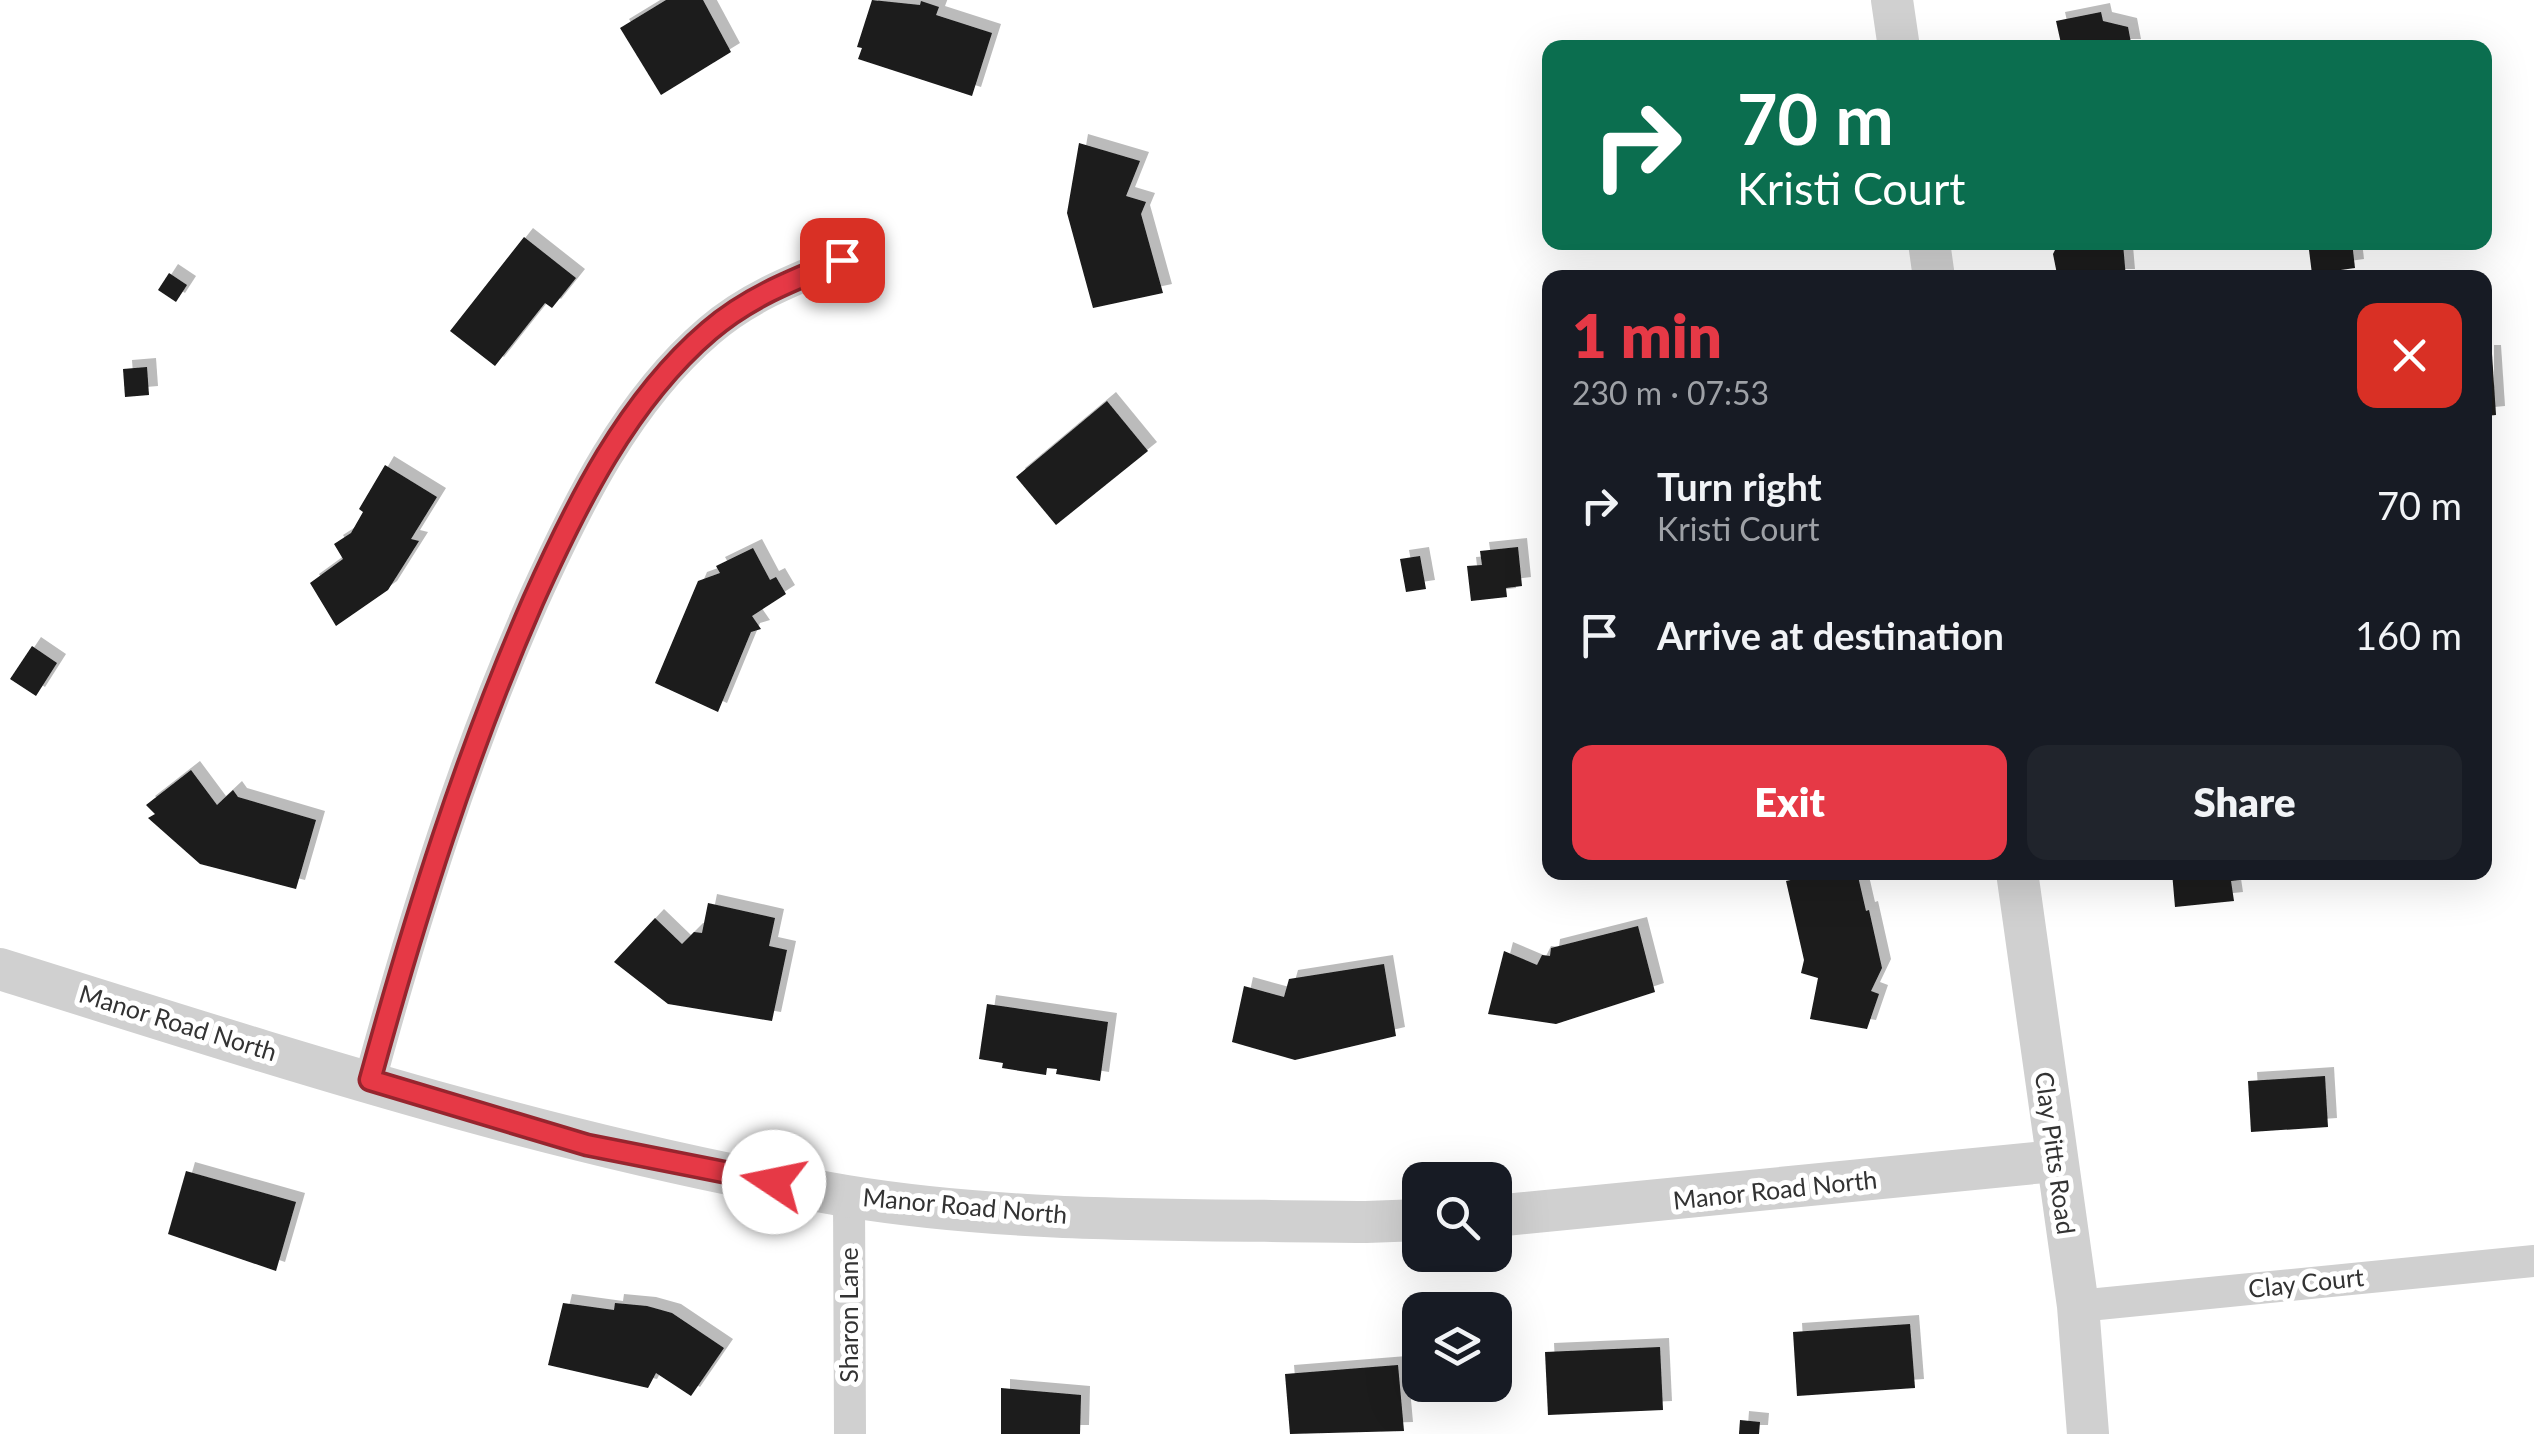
<!DOCTYPE html>
<meta charset="utf-8">
<style>
body{margin:0;font-family:Lato,sans-serif;background:#20242c;color:#f1f3f6;height:100vh;display:flex;flex-direction:column;font-size:38px;white-space:nowrap}
*{box-sizing:border-box;margin:0}
p{font-size:32px;color:#9ea1a6}
.icon{flex:none;width:55px;height:55px;fill:none;stroke:currentColor;stroke-width:2;stroke-linecap:round;stroke-linejoin:round}
.map{position:relative;flex:1;overflow:hidden}
.drawer{position:absolute;left:1542px;top:270px;width:950px;height:610px;display:flex;flex-direction:column;background:#171b24;border-radius:20px;box-shadow:0 10px 40px #0002}
.drawer>*{flex:none}
.guide{position:absolute;left:1542px;top:40px;width:950px;height:210px;border-radius:20px;box-shadow:0 10px 40px #0002;background:#0b6e4f;color:#fff;overflow:hidden}
.fabs{position:absolute;left:1402px;top:1162px;display:grid;gap:20px}
.fabs a{display:grid;place-items:center;width:110px;height:110px;border-radius:20px;background:#171b24;box-shadow:0 10px 40px #0002;font-size:50px}
.pin{position:absolute;display:grid;place-items:center;width:85px;height:85px;color:#fff;margin:-42px;border-radius:20px;box-shadow:0 5px 15px #0006}
.me{position:absolute;width:110px;margin:-55px;rotate:281deg;stroke-linejoin:round;filter:drop-shadow(0 0 8px #0008)}
.turn{display:flex;align-items:center;gap:35px;height:210px;padding:0 30px;font-size:45px}
.turn .icon{width:130px;height:130px;stroke-width:2.5}
.turn b{display:block;font-size:70px;line-height:85px}
.round{display:grid;place-items:center;flex:none;width:105px;height:105px;border-radius:20px;background:#20242c}
.head{display:flex;align-items:center;justify-content:space-between;height:170px;padding:0 30px}
h1{font-size:60px;font-weight:800;line-height:75px;color:#e63946}
.action{display:flex;gap:20px;margin-top:auto;padding:20px 30px}
.action a{flex:1;height:115px;border-radius:20px;background:#e63946;color:#fff;font-size:40px;font-weight:800;line-height:115px;text-align:center}
.action a+a{background:#20242c;color:#f1f3f6}
ul{padding:0;list-style:none}
li{display:flex;align-items:center;gap:30px;height:130px;padding:0 30px}
li div{flex:1}
li b{display:block;font-size:38px}
li em{font-style:normal}
.map>svg:first-child{display:block}
.building{fill:#1a1a1a;filter:url(#shadow)}
.lines{fill:none;stroke-linecap:round;stroke-linejoin:round}
.minor{stroke:#d0d0d0;stroke-width:32}
.tertiary{stroke:#d0d0d0;stroke-width:42}
.route-casing{stroke:#96252e;stroke-width:25}
.route{stroke:#e63946;stroke-width:18}
.labels{text-anchor:middle;stroke-width:10;stroke-linejoin:round;paint-order:stroke}
.street-label{font-size:25px;fill:#333;stroke:#fff}
</style>
<div class="map">
<svg width="2534" height="1434" viewBox="0 0 2534 1434">
<defs>
<filter id="shadow"><feDropShadow dx="9" dy="-9" stdDeviation="0" flood-color="#0004"/></filter>
</defs>
<rect width="100%" height="100%" fill="#fff"/>
<g class="building">
<path d="M666,0H703L731,52L661,95L620,28Z"/>
<path d="M872,0L920,5L921,1L939,7L936,15L992,33L972,96L858,59L862,48L857,47Z"/>
<path d="M2101,12L2103,21L2128,27L2132,48H2062L2056,21Z"/>
<path d="M1079,143L1140,161L1126,196L1146,202L1141,214L1163,293L1093,308L1067,213Z"/>
<path d="M524,237L576,278L552,308L545,303L495,366L450,331Z"/>
<path d="M2059,242L2123,244L2126,278H2047L2057,274L2053,254Z"/>
<path d="M2308,242H2352L2355,268L2312,274Z"/>
<path d="M169,273L187,285L176,302L158,290Z"/>
<path d="M2485,354H2492L2496,415L2485,416Z"/>
<path d="M147,367L149,395L125,397L123,369Z"/>
<path d="M1107,401L1148,451L1056,525L1016,477Z"/>
<path d="M385,465L437,497L411,539L419,541L388,590L336,626L310,583L343,559L334,544L351,533L363,512L359,509Z"/>
<path d="M1518,547L1522,586L1506,588L1507,597L1471,601L1467,566L1482,565L1480,551Z"/>
<path d="M753,548L770,580L776,577L786,594L752,616L761,629L751,632L718,712L655,683L698,581L720,573L716,566Z"/>
<path d="M1420,556L1426,589L1406,592L1400,559Z"/>
<path d="M32,646L57,663L36,696L10,679Z"/>
<path d="M191,770L217,805L233,790L238,797L316,820L296,889L200,864L148,818L155,814L146,805Z"/>
<path d="M1826,872H1857L1866,911L1869,910L1882,968L1871,991L1879,994L1867,1029L1810,1019L1818,978L1801,973L1804,960L1786,881Z"/>
<path d="M2172,872H2247L2248,879L2231,881L2234,901L2175,907Z"/>
<path d="M708,903L775,918L769,946L787,950L772,1021L668,1004L614,962L655,918L682,944L694,932L702,933Z"/>
<path d="M1638,926L1655,992L1556,1024L1488,1014L1504,951L1537,965L1542,955L1550,956L1551,948Z"/>
<path d="M1384,964L1396,1036L1295,1060L1232,1042L1244,986L1284,997L1289,979Z"/>
<path d="M987,1004L1108,1022L1100,1081L1056,1074L1057,1069L1047,1068L1046,1075L1002,1068L1003,1063L979,1059Z"/>
<path d="M2325,1076L2328,1127L2251,1132L2248,1081Z"/>
<path d="M186,1171L296,1202L276,1271L168,1234Z"/>
<path d="M563,1303L614,1310L615,1303L647,1306L672,1313L724,1348L691,1396L656,1373L648,1388L548,1365Z"/>
<path d="M1910,1324L1915,1388L1797,1396L1793,1332Z"/>
<path d="M1660,1347L1663,1410L1548,1415L1545,1352Z"/>
<path d="M1398,1365L1404,1431L1290,1434L1285,1374Z"/>
<path d="M1001,1388L1081,1395L1080,1434H1001Z"/>
<path d="M1740,1420L1760,1422L1759,1434H1739Z"/>
</g>
<g class="lines">
<g class="minor">
<path d="M370,1080C415,916 464,757 533,601C577,504 627,401 709,331C748,297 795,279 842,260"/>
<path d="M849,1196L850,1434"/>
<path d="M2078,1306L2534,1261"/>
</g>
<g class="tertiary">
<path d="M1892,0L1899,48"/>
<path d="M1929,242L1934,278"/>
<path d="M2017,872L2078,1306L2088,1434"/>
<path d="M0,969C278,1056 558,1148 846,1196C1017,1224 1194,1219 1366,1222L1420,1220"/>
<path d="M1495,1216L2055,1161"/>
</g>
</g>
<g class="lines">
<g class="route-casing">
<path id="route" d="M774,1182L587,1145L370,1080C415,916 465,757 533,601C576,505 627,401 709,331C748,297 795,279 842,260"/>
</g>
<use href="#route" class="route"/>
</g>
<g class="labels">
<g class="street-label">
<text transform="translate(178 1023) rotate(17)" y="9">Manor Road North</text>
<text transform="translate(2055 1153) rotate(82)" y="9">Clay Pitts Road</text>
<text transform="translate(1775 1190) rotate(-6)" y="9">Manor Road North</text>
<text transform="translate(965 1206) rotate(5)" y="9">Manor Road North</text>
<text transform="translate(2306 1283) rotate(-6)" y="9">Clay Court</text>
<text transform="translate(849 1315) rotate(-90)" y="9">Sharon Lane</text>
</g>
</g>
</svg>
<div class="fabs">
<a><svg class="icon" aria-label="search" viewBox="0 0 24 24"><circle cx="10" cy="10" r="6"/><path d="M15 15l6 6"/></svg></a>
<a><svg class="icon" aria-label="layers" viewBox="0 0 24 24"><path d="M12 4l9 5-9 5-9-5zM3 14l9 5 9-5"/></svg></a>
</div>
<div class="pin" style="left:842px;top:260px;background:#d93025"><svg class="icon" aria-label="arrive" viewBox="0 0 24 24"><path d="M6 21V4h12l-3 4 3 4H6"/></svg></div>
<svg class="me" style="left:774px;top:1182px" viewBox="-20 -20 40 40"><circle r="19" fill="#fff"/><path d="M0-13L10 11 0 6-10 11z" fill="#e63946"/></svg>
<div class="guide">
<div class="turn"><svg class="icon" aria-label="right" viewBox="0 0 24 24"><path d="M7 20v-9h11M14 6l5 5-5 5"/></svg><div><b>70 m</b>Kristi Court</div></div>
</div>
<section class="drawer">
<div class="head"><div><h1>1 min</h1><p>230 m · 07:53</p></div><a class="round" style="background:#d93025;color:#fff"><svg class="icon" aria-label="close" viewBox="0 0 24 24"><path d="M6 6l12 12M18 6L6 18"/></svg></a></div>
<ul>
<li><svg class="icon" aria-label="right" viewBox="0 0 24 24"><path d="M7 20v-9h11M14 6l5 5-5 5"/></svg><div><b>Turn right</b><p>Kristi Court</p></div><em>70 m</em></li>
<li><svg class="icon" aria-label="arrive" viewBox="0 0 24 24"><path d="M6 21V4h12l-3 4 3 4H6"/></svg><div><b>Arrive at destination</b></div><em>160 m</em></li>
</ul>
<div class="action"><a>Exit</a><a>Share</a></div>
</section>
</div>
